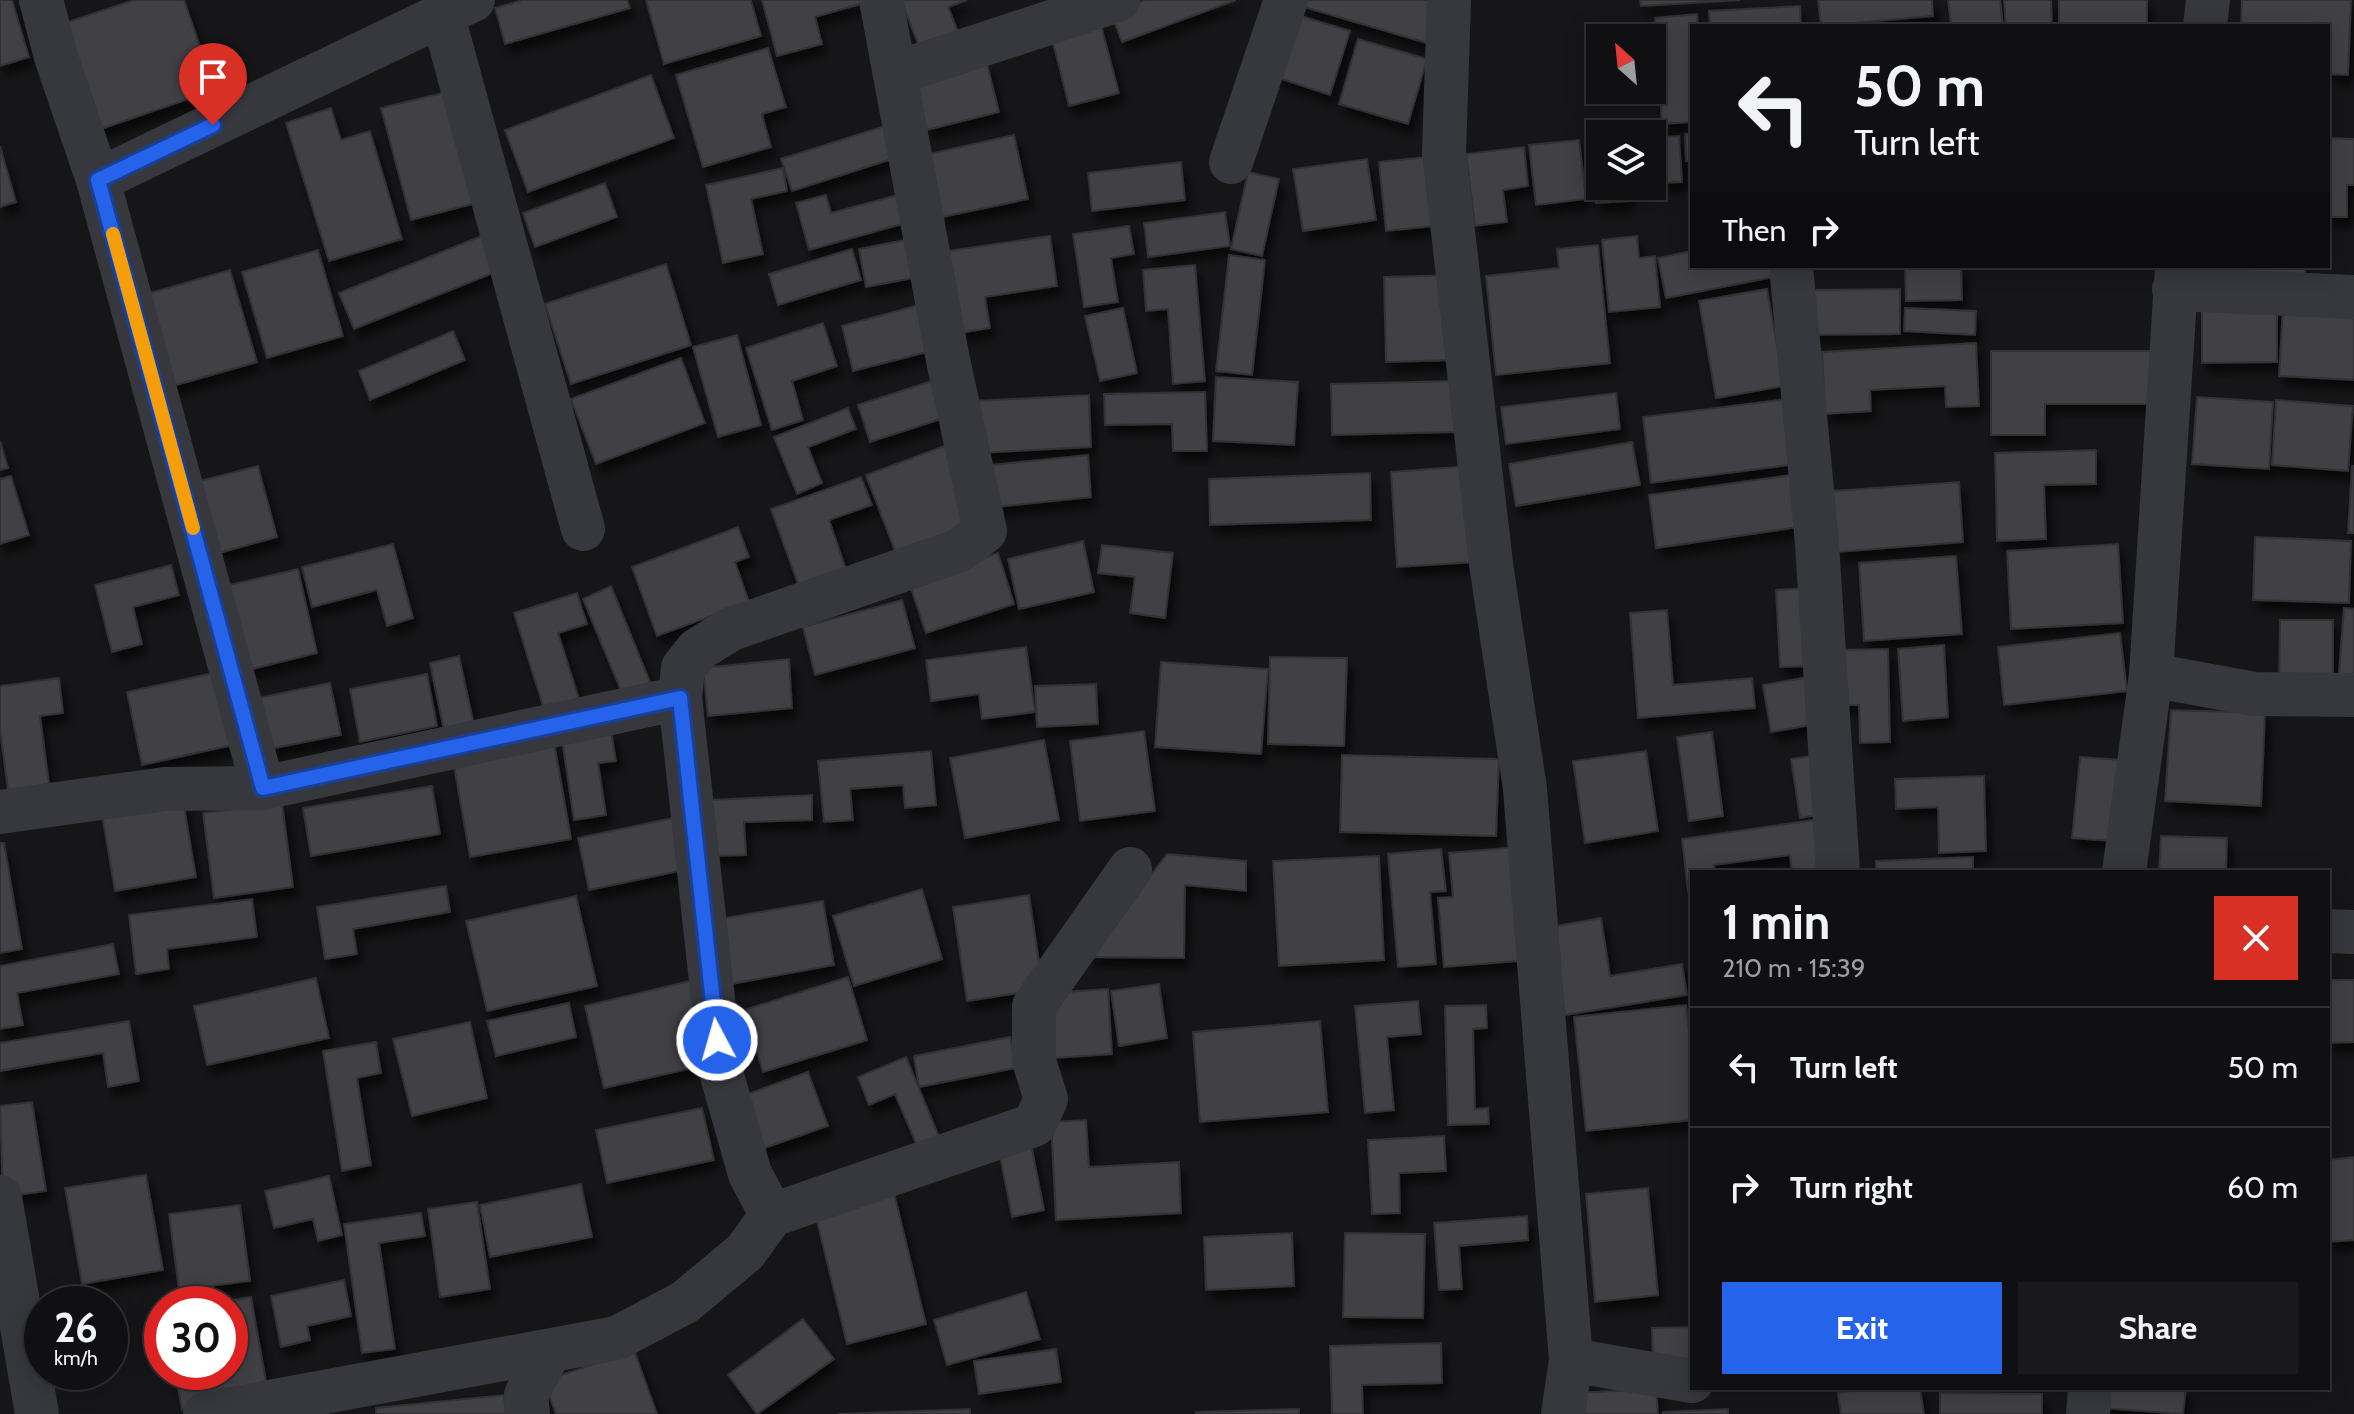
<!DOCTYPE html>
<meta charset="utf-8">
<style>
body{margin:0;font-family:Cabin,sans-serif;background:#19191b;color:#f1f3f6;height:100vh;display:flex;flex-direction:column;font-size:30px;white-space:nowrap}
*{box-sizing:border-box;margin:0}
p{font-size:26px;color:#9c9d9f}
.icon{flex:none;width:44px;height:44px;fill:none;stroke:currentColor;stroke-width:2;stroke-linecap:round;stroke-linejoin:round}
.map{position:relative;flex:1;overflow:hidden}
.sheet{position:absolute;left:1690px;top:870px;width:640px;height:520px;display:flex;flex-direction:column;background:#101012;border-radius:0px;box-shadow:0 4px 20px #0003,0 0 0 2px #303032}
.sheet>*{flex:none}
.banner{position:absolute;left:1690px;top:24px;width:640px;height:244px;border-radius:0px;box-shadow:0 4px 20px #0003,0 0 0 2px #303032;background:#101012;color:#f1f3f6;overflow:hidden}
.needle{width:52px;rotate:333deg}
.fabs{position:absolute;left:1586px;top:24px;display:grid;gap:16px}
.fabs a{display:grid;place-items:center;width:80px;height:80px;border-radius:0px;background:#101012;box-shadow:0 4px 20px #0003,0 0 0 2px #303032;font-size:40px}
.speed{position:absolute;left:24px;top:1286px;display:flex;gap:16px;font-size:40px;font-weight:700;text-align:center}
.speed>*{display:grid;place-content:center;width:104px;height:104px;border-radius:50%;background:#101012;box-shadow:0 4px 20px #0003,0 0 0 2px #303032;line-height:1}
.speed small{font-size:20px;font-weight:400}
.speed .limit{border:12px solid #d22;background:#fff;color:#111}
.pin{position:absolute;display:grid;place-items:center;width:68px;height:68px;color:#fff;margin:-82px -34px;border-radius:50% 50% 50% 0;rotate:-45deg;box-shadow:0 0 8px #0007}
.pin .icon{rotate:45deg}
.me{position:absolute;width:88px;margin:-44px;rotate:354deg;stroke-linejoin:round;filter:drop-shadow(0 0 6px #0008)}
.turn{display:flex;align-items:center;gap:28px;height:168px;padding:0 32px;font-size:36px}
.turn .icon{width:104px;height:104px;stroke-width:2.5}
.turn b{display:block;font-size:56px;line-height:68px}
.then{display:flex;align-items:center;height:76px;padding:0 32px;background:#0003;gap:16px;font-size:30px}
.round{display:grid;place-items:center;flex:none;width:84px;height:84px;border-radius:0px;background:#19191b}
.headline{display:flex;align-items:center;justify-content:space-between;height:136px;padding:0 32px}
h1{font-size:48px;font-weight:700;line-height:60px}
.button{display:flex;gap:16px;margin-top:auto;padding:16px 32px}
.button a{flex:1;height:92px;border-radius:0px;background:#2563eb;color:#fff;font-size:32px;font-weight:700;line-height:92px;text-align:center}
.button a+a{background:#19191b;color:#f1f3f6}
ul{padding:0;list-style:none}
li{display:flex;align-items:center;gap:24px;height:120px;padding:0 32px;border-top:2px solid #303032}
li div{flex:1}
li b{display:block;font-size:30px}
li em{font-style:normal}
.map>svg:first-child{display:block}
.building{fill:#404145;stroke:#303034;stroke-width:2;filter:url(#shadow)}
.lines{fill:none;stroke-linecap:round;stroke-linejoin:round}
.street{stroke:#37383d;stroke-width:44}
.route-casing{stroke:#184099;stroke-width:20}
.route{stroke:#2563eb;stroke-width:14}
.slow{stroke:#f59e0b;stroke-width:14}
</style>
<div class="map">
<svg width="2354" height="1414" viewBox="0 0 2354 1414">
<defs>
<filter id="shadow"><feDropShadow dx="5" dy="9" stdDeviation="4" flood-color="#0009"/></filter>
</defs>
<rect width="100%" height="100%" fill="#161618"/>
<g class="building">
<path d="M0,0H12L29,57L0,66Z"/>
<path d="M134,0H184L215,90L98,130L62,24Z"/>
<path d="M523,0H627L630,8L505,44L495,8Z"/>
<path d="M646,0H751L761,36L664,64Z"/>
<path d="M762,0H870L871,1L815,17L822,44L777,56Z"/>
<path d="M901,0H967L948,7L961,39L922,54Z"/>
<path d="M1145,0H1236L1122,42L1111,13Z"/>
<path d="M1303,0H1437L1433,45L1301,6Z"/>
<path d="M1640,0H1740L1641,6Z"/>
<path d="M1818,0H1932L1933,16L1821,26Z"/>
<path d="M1948,0H2000L2003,26H1951Z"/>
<path d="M2004,0H2051L2052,26H2006Z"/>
<rect x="2059" y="0" width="88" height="26"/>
<path d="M2242,0H2351L2348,75L2328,74V26H2241Z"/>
<path d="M1800,6L1801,26H1710L1709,11Z"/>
<path d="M1697,14L1698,26H1692V122L1662,124L1655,18Z"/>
<path d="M1297,15L1350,31L1330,95L1276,77Z"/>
<path d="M1099,18L1119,93L1069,106L1050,31Z"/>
<path d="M1358,39L1427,59L1408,124L1339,104Z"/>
<path d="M768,48L786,107L762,114L771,147L703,167L676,75Z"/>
<path d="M987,64L999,112L927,130L914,83Z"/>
<path d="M651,75L674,138L528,192L505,130Z"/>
<path d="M455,90L484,201L411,220L381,108Z"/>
<path d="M331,108L341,140L370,131L402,239L329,261L286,123Z"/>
<path d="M891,124L901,156L792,191L781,159Z"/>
<path d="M1685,134H1692V161H1686Z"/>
<path d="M1014,135L1028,199L942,217L929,154Z"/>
<path d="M1679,136L1682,182L1660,183L1658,161H1652V138Z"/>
<path d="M2328,138L2354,139V185H2347V217H2328Z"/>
<path d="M1579,140L1586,199L1536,205L1529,145Z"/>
<path d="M1600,142V186H1629V201L1596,203L1592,143Z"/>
<path d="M0,146L16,202L0,207Z"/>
<path d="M1524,147L1528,186L1503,190L1507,222L1475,226L1466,154Z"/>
<path d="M1436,156L1443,225L1386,231L1379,162Z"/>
<path d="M1367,159L1376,220L1303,231L1293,169Z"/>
<path d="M1181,162L1185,200L1092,211L1088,173Z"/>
<path d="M783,168L787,191L751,199L763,254L723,263L706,185Z"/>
<path d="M1248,172L1279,179L1262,256L1231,249Z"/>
<path d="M605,183L617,217L535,247L523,213Z"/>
<path d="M905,193L913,221L809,250L796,203L826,195L831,213Z"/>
<path d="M1225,212L1230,246L1148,257L1144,223Z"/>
<path d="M1129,226L1134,254L1111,258L1118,302L1084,307L1073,234Z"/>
<path d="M484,235L498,271L354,329L339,293Z"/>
<path d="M1050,236L1057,286L985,297L990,328L959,333L947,251Z"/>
<path d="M1637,236L1639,258L1655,256L1660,307L1609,312L1602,240Z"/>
<path d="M911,239L918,277L866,287L859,249Z"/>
<path d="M1598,245L1610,363L1496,375L1486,276L1559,268L1557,249Z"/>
<path d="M852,249L861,280L778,305L769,274Z"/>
<path d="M318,250L343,336L267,358L242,272Z"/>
<path d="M1692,251V266H1782L1784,275L1666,298L1658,258Z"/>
<path d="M1229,255L1265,260L1252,375L1216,371Z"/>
<path d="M666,264L691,345L571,384L545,304Z"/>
<path d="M1195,265L1205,381L1173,384L1168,309L1146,311L1143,270Z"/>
<path d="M1905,266H1961L1962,300L1906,301Z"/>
<path d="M2200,266H2305V285L2200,284Z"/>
<path d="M230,270L257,362L166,388L140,296Z"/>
<path d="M1453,275L1455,360L1386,362L1384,277Z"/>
<path d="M1767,289L1784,386L1716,398L1699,301Z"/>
<path d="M1900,289V334L1799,335V290Z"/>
<path d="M919,305L931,351L853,371L842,326Z"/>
<path d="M2277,307V362L2202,363V308Z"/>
<path d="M2283,307L2354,310V380L2279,376Z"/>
<path d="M1123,308L1137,373L1100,381L1085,316Z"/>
<path d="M1905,308L1976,311L1975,335L1904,331Z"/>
<path d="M823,323L837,366L792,381L803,420L772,430L746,348Z"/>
<path d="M453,331L465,360L370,400L359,371Z"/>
<path d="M737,335L761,425L718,437L693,347Z"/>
<path d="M1976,343L1979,406L1946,407L1945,386L1870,390L1871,411L1825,414L1822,352Z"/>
<path d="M1991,351H2157V404H2045V435H1991Z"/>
<path d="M681,358L705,423L596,464L571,399Z"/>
<path d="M1216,377L1298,382L1294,445L1213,441Z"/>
<path d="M938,379L950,416L870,442L858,405Z"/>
<path d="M1454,381L1455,432L1332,435L1331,384Z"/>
<path d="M1205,392L1207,451H1173L1172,424L1105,425L1104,394Z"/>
<path d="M1616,393L1620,429L1506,444L1501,407Z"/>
<path d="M1089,395L1091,447L976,453L974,401Z"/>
<path d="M2197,397L2273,402L2269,469L2192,464Z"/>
<path d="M1788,399L1797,464L1651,483L1643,417Z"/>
<path d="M2276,400L2353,406L2348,471L2272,465Z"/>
<path d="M848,408L856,429L808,447L822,483L797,494L774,437Z"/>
<path d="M0,441L8,468L0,470Z"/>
<path d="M1632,442L1640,485L1516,506L1509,464Z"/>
<path d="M947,445L979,529L898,559L866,475Z"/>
<path d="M2096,450V484L2044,485L2046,539L1997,541L1995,453Z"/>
<path d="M1088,455L1091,497L986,508L982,466Z"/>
<path d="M258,466L277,537L219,553L200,481Z"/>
<path d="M1469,466L1475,562L1397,567L1391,472Z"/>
<path d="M2352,466H2354V533H2348Z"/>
<path d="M1370,473L1371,520L1210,525L1209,479Z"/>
<path d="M1792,475L1799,527L1656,548L1649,495Z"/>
<path d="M11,476L29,535L0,544V479Z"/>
<path d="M861,477L872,505L829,520L848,575L801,592L771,509Z"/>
<path d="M1959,482L1963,542L1837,552L1833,491Z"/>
<path d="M738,527L749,557L735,562L749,602L657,636L632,567Z"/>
<path d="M2255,537L2351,541L2349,603L2253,600Z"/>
<path d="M1083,541L1094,592L1019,609L1008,559Z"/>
<path d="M393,544L413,618L387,626L377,590L312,607L302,567Z"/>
<path d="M2118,544L2123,623L2011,629L2007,551Z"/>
<path d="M1102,545L1173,553L1165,618L1130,613L1135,577L1098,573Z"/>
<path d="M998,553L1014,604L926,633L909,582Z"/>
<path d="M1956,556L1962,634L1864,641L1859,563Z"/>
<path d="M171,565L179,595L133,607L142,644L112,652L95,585Z"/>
<path d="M298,569L317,653L244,671L225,586Z"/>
<path d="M611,586L654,692L626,703L583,599Z"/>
<path d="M1809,588L1812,666L1780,667L1776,590Z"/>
<path d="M577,593L587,624L558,633L582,708L547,719L514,613Z"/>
<path d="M902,600L915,648L815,675L803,627Z"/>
<path d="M2344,608L2354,609V687L2338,686Z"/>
<path d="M1667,610L1673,685L1752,678L1755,708L1638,718L1630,613Z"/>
<path d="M2280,620H2333V689L2279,688Z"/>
<path d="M2120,633L2127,691L2004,705L1998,647Z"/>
<path d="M1944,645L1948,717L1903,721L1898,649Z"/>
<path d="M1026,647L1035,712L982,719L979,694L931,701L926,660Z"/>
<path d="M1888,649L1890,742L1860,743L1859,705H1836L1835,650Z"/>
<path d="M459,656L476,734L446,740L430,663Z"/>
<path d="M1270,657L1347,658L1344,746L1268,744Z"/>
<path d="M789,659L792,708L708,716L703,668Z"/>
<path d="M1161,662L1268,669L1261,754L1155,747Z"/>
<path d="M218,672L233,745L142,765L127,692Z"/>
<path d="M427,674L437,726L360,742L350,689Z"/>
<path d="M1809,677L1817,724L1771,732L1763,685Z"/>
<path d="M59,678L63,713L40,716L49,784L8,790L0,730V686Z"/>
<path d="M330,683L341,735L269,749L258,698Z"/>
<path d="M1096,684L1098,724L1037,727L1035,686Z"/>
<path d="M2171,710L2265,713L2261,806L2165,801Z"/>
<path d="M611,731L616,761L598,763L606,815L574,820L562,739Z"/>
<path d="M1144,731L1155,811L1080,821L1070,741Z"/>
<path d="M1712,732L1723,816L1689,821L1677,737Z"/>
<path d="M1044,740L1059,820L965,838L950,758Z"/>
<path d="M554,742L571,839L470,857L453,760Z"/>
<path d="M931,751L936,805L905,808L903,785L850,789L853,820L824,822L818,761Z"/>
<path d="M1646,751L1658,831L1585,843L1573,761Z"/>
<path d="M1342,755L1499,759L1496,836L1340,832Z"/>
<path d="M1819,755L1829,813L1800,818L1791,759Z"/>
<path d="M2080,757L2122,760L2113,841L2072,838Z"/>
<path d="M1984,776L1986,851L1939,853L1938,807L1896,809L1895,779Z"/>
<path d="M432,786L440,834L311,856L303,808Z"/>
<path d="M812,795V820L744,822L746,855L712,856L710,800Z"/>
<path d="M183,801L196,877L115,891L102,815Z"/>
<path d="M282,803L293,887L214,898L203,813Z"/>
<path d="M673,818L684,870L589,890L578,838Z"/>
<path d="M1821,819L1828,872H1792L1790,855L1714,865L1715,872H1692V890L1688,891L1682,839Z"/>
<path d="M2161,836L2227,838L2226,871L2159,872Z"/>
<path d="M0,843H4L22,949L0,953Z"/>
<path d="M1519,847L1529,960L1444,967L1438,898L1453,897L1449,853Z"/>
<path d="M1441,849L1446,891L1430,892L1436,964L1398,967L1388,854Z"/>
<path d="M1167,854L1246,861V891L1185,885L1184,958L1088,957Z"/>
<path d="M1379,856L1384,960L1279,966L1273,861Z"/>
<path d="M1973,857V872H1876V861Z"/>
<path d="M446,886L450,912L353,929L357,954L325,959L317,907Z"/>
<path d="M922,889L942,959L854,986L833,916Z"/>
<path d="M1029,895L1043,989L967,1001L953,907Z"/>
<path d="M576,896L597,986L487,1011L466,921Z"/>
<path d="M252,899L257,937L167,949L169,969L136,974L129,915Z"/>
<path d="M823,901L834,965L720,986L708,921Z"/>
<path d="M1601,918L1610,976L1682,964L1687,995L1565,1015L1551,927Z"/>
<path d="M113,944L119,974L17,993L23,1025L0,1029V966Z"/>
<path d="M848,977L867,1040L763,1072L744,1010Z"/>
<path d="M316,978L329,1038L207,1065L194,1006Z"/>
<path d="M2328,980H2354V1042L2328,1043Z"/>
<path d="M690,981L710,1064L604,1088L585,1006Z"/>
<path d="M1159,984L1167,1038L1119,1046L1111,991Z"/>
<path d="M1108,989L1112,1054L1055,1058L1050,993Z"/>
<path d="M1418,1001L1421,1034L1387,1037L1394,1110L1365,1113L1355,1006Z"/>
<path d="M569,1003L576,1037L496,1056L487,1021Z"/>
<path d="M1486,1005L1487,1028L1473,1029L1475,1109L1488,1108L1489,1124L1448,1125L1445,1006Z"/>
<path d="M1686,1005L1692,1062V1120L1586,1131L1574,1017Z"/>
<path d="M129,1021L139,1081L108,1087L103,1053L0,1071V1043Z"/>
<path d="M1320,1021L1328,1112L1200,1122L1193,1032Z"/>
<path d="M470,1022L487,1098L412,1116L393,1039Z"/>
<path d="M1010,1037L1016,1068L919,1087L914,1056Z"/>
<path d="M376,1042L381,1073L357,1078L371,1165L342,1171L323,1051Z"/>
<path d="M906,1057L940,1139L918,1148L895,1094L869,1105L858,1077Z"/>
<path d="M808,1072L828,1126L756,1151L737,1098Z"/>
<path d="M32,1102L46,1191L3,1197L0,1106Z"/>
<path d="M702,1108L714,1160L607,1183L596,1130Z"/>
<path d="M1086,1120L1089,1167L1179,1162L1181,1213L1056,1220L1051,1122Z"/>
<path d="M1444,1136L1446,1171L1399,1173L1400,1213L1372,1214L1368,1140Z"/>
<path d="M1031,1144L1044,1210L1012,1217L999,1151Z"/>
<path d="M2354,1157V1240L2328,1242V1160Z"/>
<path d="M146,1175L163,1270L82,1284L65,1188Z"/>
<path d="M329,1176L342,1235L318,1241L313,1219L274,1228L265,1191Z"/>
<path d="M581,1184L592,1237L490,1257L480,1205Z"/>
<path d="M1648,1188L1658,1295L1595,1302L1586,1194Z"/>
<path d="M894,1193L926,1324L847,1344L815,1213Z"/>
<path d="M477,1202L490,1289L440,1297L428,1209Z"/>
<path d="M240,1205L250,1281L179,1290L169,1214Z"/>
<path d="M421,1213L425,1236L379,1243L395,1349L362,1353L344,1224Z"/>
<path d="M1527,1216L1528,1240L1459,1246L1462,1289L1439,1290L1434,1223Z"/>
<path d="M1292,1233L1294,1286L1206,1290L1204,1237Z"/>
<path d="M1345,1233L1425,1234L1423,1318L1343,1317Z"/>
<path d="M344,1280L351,1316L307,1326L310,1340L281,1347L271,1296Z"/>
<path d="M1026,1292L1040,1339L947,1365L934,1320Z"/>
<path d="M251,1297L268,1393L182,1410L175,1372H230V1304H210Z"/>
<path d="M803,1319L834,1359L757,1414L728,1375Z"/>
<path d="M1692,1327V1370L1653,1371L1652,1328Z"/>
<path d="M1441,1343L1442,1383L1362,1385L1363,1414H1332L1330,1346Z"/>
<path d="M1056,1349L1061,1382L979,1394L974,1361Z"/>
<path d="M634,1350L657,1414H556L544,1381Z"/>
<path d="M1872,1388H1920L1924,1414H1841L1838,1393Z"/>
<path d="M2105,1388H2186L2183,1414L2102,1408Z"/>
<path d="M1656,1389L1658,1414H1576L1575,1393Z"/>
<path d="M1940,1393L2042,1394V1414H1940Z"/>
<path d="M504,1395L506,1414H376V1408Z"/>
<path d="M970,1409V1414H838Z"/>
<path d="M1299,1409V1414H1196V1412Z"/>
<path d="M1728,1409V1414H1663V1412Z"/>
</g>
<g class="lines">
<g class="street">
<path d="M41,0L56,57L98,180L263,788"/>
<path d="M1449,0L1444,153L1491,564L1525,789L1571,1360L1563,1414"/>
<path d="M442,13L583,529"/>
<path d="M2205,26L2208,0"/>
<path d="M896,73L1118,0"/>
<path d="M1231,162L1286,0"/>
<path d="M98,180L473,0"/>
<path d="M1791,266L1817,544L1838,872"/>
<path d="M2174,289L2354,297"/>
<path d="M2151,675L2254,694L2354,695"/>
<path d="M0,812L165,789L263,788L680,698"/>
<path d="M2124,872L2151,675L2177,266"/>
<path d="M2328,931L2354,932"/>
<path d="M0,1197L37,1414"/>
<path d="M772,1215L1034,1125L1046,1099L1034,1061V1006L1130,869"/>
<path d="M1571,1360L1692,1381"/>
<path d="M205,1414L617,1338L685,1302L745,1252L772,1215L750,1174L721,1072L680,698L683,668L697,650L731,629L958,551L985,531L948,360L881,0"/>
<path d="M528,1414L526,1395L549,1352"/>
<path d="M2088,1414L2090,1388"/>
</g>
</g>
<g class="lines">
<g class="route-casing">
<path id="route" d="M213,125L98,180L263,788L680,698L717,1040"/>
</g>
<use href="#route" class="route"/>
<path class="slow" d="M113,234L193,528"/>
</g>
</svg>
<div class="fabs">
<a><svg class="needle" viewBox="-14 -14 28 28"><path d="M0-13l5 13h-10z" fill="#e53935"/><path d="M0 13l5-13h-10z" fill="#9c9d9f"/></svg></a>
<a><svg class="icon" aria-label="layers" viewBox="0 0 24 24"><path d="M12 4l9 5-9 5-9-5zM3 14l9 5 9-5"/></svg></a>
</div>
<div class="speed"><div>26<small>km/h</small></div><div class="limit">30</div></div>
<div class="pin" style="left:213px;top:125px;background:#d93025"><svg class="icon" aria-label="arrive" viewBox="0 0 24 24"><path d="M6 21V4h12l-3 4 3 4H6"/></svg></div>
<svg class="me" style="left:717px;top:1040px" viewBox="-20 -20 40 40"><circle r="17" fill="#2563eb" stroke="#fff" stroke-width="3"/><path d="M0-11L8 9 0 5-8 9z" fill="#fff"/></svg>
<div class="banner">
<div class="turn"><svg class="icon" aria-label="left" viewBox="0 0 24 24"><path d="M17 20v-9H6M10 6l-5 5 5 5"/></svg><div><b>50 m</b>Turn left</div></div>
<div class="then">Then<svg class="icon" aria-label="right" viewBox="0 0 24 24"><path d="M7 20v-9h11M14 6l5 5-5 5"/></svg></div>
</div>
<section class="sheet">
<div class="headline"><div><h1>1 min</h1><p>210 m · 15:39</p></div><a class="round" style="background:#d93025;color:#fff"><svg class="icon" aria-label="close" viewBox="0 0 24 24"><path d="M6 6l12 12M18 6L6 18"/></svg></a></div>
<ul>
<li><svg class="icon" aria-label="left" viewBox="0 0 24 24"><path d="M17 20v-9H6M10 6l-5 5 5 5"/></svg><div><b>Turn left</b></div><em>50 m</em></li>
<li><svg class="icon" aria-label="right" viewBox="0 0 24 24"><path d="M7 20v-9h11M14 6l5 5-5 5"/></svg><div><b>Turn right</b></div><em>60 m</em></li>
</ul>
<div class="button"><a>Exit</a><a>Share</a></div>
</section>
</div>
